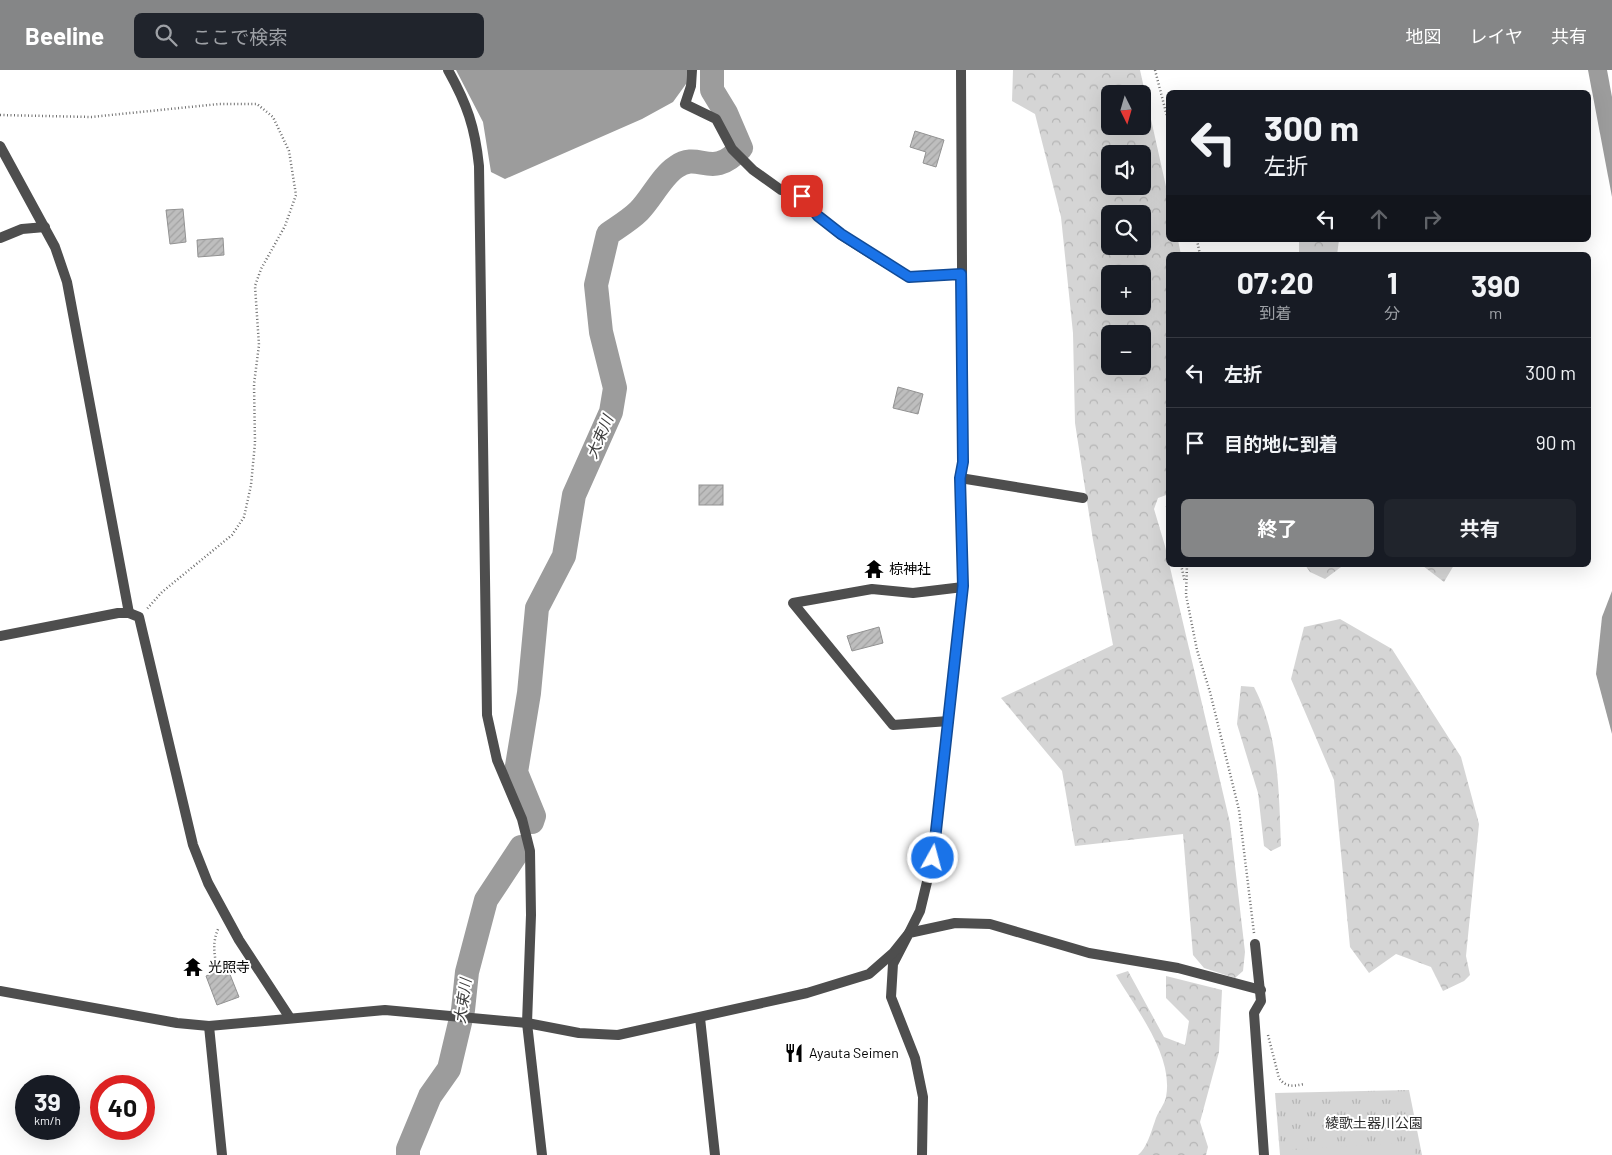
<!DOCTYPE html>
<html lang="ja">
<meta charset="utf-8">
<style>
body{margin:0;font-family:Barlow,"Noto Sans JP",sans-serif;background:#20242c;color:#f1f3f6;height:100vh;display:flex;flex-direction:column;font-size:19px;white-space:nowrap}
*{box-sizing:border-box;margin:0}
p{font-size:16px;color:#9ea1a6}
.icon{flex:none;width:28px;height:28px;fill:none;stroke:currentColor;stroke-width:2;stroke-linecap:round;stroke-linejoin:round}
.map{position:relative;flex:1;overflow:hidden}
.sheet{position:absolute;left:1166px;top:182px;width:425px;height:315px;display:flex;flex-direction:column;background:#171b24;border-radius:8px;box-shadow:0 5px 20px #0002}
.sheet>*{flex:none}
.hud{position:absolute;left:1166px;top:20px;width:425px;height:152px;border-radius:8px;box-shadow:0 5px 20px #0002;background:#171b24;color:#f1f3f6;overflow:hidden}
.needle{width:32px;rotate:175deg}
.buttons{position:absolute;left:1101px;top:15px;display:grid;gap:10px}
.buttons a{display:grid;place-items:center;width:50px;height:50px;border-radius:8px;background:#171b24;box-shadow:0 5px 20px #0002;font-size:25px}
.speed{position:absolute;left:15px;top:1005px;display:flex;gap:10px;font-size:25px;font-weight:700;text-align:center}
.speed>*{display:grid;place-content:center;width:65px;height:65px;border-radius:50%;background:#171b24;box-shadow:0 5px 20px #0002;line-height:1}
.speed small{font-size:12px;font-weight:400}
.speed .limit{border:8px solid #d22;background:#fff;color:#111}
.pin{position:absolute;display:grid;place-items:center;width:42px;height:42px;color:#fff;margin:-21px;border-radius:10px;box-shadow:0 2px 8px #0006}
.me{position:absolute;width:55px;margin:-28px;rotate:7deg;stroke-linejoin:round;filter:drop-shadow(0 0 4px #0008)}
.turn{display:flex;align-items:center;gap:18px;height:105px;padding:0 15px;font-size:22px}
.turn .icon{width:65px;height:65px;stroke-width:2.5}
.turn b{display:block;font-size:35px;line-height:42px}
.lanes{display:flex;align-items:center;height:48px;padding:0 15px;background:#0003;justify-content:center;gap:25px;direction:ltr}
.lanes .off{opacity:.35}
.eta{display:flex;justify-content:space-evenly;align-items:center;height:85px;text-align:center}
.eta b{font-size:30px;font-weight:700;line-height:35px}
.button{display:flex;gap:10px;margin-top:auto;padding:10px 15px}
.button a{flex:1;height:58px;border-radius:8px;background:#858687;color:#fff;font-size:20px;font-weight:700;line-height:58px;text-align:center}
.button a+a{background:#20242c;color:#f1f3f6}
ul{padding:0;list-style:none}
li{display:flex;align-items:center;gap:15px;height:70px;padding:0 15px;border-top:1px solid #363941}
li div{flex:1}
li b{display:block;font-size:19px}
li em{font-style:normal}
header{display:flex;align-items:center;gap:30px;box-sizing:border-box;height:70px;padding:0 25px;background:#858687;color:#fff}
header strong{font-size:24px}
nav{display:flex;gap:28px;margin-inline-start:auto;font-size:18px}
.search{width:350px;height:45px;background:#20242c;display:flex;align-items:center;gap:12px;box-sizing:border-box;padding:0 18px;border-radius:8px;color:#9ea1a6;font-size:19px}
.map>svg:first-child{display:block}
.forest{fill:url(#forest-crowns);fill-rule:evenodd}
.park{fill:url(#park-tufts)}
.garden{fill:#d5d5d5}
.water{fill:#9c9c9c}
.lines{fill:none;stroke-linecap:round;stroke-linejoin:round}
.river{stroke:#9c9c9c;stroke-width:24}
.building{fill:url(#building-hatch);stroke:#929292}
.path{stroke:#707070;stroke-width:2.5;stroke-dasharray:1 2.5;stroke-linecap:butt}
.minor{stroke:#4e4e4e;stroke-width:10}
.tertiary{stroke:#4e4e4e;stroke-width:10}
.route-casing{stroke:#114b97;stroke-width:12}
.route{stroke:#1a73e8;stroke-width:9}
.labels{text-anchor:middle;stroke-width:4;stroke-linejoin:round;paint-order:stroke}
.poi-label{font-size:14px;fill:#000;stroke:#fff;text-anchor:start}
.park-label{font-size:14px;fill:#2c2c2c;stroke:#fff}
.water-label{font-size:15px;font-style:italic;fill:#3d3d3d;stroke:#fff}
</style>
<header>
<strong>Beeline</strong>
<div class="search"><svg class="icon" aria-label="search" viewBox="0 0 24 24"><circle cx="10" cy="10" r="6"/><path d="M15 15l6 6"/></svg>ここで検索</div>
<nav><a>地図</a><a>レイヤ</a><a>共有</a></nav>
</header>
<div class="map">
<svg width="1612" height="1085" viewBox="0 0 1612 1085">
<defs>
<pattern id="forest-crowns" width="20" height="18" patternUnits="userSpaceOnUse" patternTransform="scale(1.25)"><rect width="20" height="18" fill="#d5d5d5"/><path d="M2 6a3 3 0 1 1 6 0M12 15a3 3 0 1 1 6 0" fill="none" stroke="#b5b5b5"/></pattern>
<pattern id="park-tufts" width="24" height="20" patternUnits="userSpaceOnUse" patternTransform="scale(1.25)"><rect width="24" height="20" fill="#d5d5d5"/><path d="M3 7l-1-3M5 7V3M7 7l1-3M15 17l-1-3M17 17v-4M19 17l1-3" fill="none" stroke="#b5b5b5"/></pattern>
<pattern id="building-hatch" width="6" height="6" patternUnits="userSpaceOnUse" patternTransform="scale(1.25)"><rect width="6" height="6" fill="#bebebe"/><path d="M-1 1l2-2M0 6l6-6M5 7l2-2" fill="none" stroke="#a2a2a2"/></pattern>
</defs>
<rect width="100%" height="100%" fill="#fff"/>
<g class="forest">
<path d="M1013,0H1140L1169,130V170H1178L1181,185H1169V424L1158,428L1154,439L1165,476L1230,753L1245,882L1243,901L1235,908L1204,898L1193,885L1183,764L1075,776L1062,701L1001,628L1113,575L1093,470L1075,353L1073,263L1061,147L1035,44L1012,31ZM1110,24H1142V56H1110ZM1110,84H1142V116H1110ZM1110,144H1142V176H1110ZM1110,204H1142V236H1110ZM1110,264H1142V296H1110Z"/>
<path d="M1299,170H1339L1337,185H1299Z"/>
<path d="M1305,495H1341V497L1325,509L1310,502Z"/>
<path d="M1406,495H1454L1444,512L1423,496Z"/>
<path d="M1340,549L1392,579L1461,687L1479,754L1466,886L1470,905L1464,911L1443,921L1431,897L1396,884L1369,903L1350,877L1334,710L1291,609L1304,557Z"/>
<path d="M1241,616L1254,617C1279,665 1279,723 1281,776L1271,781L1264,776L1258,723L1237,654Z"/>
<path d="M1128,901L1164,967L1185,975L1189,951L1166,928V906L1222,920L1219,982L1200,1052L1208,1077L1206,1085H1138C1147,1078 1151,1062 1155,1051C1157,1043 1165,1034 1166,1027C1174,986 1136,939 1116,905Z"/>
</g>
<path class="park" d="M1409,1020L1422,1085H1280L1275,1023Z"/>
<path class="garden" d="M1413,1072L1415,1085H1290V1080Z"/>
<g class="water">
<path d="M456,0H687L686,14L673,32L642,49L505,109L491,102L483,52Z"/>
<path d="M1588,0H1607L1612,27V127Z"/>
<path d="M1612,521V664L1596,604L1602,547Z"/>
</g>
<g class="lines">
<g class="river">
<path d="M532,752L534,746L516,702L529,623L537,538L564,486L574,425L611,342L615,318L601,262L596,215L608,164C618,157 630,150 639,141C651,129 662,106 676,97C700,80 711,111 741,78L726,43L712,20V0"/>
<path d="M408,1085V1079L430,1026L449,999L463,940L467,902L486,830L521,777"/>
</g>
</g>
<g class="building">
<path d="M915,61L944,70L936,97L923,93L926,82L910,77Z"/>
<path d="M183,139L186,172L170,174L166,140Z"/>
<path d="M223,168L224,185L198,187L197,170Z"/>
<path d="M898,317L923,324L918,344L893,338Z"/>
<rect x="699" y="415" width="24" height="20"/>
<path d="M879,557L883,573L852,581L847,566Z"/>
<path d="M227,897L239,927L217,935L206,906Z"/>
</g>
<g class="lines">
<g class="path">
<path d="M1155,0L1169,54"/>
<path d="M0,45L91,47L219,34H257L273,47L289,81L296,125L285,156L261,199L255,216L259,275L254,314L255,373L251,415L244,447L232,465L162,522L146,540"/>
<path d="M1197,170L1200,185"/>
<path d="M1167,436L1169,445"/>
<path d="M1181,495L1185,512"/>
<path d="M1187,495L1186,525L1197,580L1210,622L1239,740L1254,863"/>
<path d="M217,898C214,883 212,872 219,857"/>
<path d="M1268,965L1279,1008C1286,1018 1294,1016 1304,1014"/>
</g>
<g class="minor">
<path d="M448,0C467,34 475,57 479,96L487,645L497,690L522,749L530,781L531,845L527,953L542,1085"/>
<path d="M692,0L691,16L685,34L716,49L732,79L753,100L781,120L802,126L818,146L841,165L876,187L909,207L961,204"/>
<path d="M0,76L55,177L67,212L129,543"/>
<path d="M0,168L22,159L45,157"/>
<path d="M960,408L1083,428"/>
<path d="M0,566L118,543H129L139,547L193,775L208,813L239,870L290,948"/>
<path d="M949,651L893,655L793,533L872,519L913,523L963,517"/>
<path d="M1255,874L1261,931L1254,943L1264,1085"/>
<path d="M700,948L715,1085"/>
<path d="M209,956L222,1085"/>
<path d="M922,1085L923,1027L915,988L891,927L893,894L909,863L955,853L990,854L1089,883L1178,898L1261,920"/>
</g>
<path class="tertiary" d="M0,921L177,953L209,956L385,940L527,953L579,963L618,965L807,923L869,904L893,883L909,863L920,841L933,787L963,517L960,408L963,392L961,0"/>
</g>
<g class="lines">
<g class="route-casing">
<path id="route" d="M802,126L818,146L841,164L909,207L961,204L963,392L960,408L963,516L933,788"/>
</g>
<use href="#route" class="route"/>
</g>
<defs>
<g id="temple-bare" transform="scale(1.5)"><path d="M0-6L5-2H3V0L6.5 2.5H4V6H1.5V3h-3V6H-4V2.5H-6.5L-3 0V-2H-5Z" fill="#000" stroke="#fff" stroke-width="2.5" paint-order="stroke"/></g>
<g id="restaurant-bare" transform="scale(1.5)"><path d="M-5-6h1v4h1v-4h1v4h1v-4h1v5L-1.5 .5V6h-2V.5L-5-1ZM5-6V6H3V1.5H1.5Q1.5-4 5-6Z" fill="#000" stroke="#fff" stroke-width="2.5" paint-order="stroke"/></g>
</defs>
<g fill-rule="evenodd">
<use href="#temple-bare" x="874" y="499"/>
<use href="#temple-bare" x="193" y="897"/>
<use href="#restaurant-bare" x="794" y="983"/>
</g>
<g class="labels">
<g class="poi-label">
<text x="889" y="504">椋神社</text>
<text x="208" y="902">光照寺</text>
<text x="809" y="988">Ayauta Seimen</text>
</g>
<g class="park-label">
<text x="1374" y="1058">綾歌土器川公園</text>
</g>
<g class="water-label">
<text transform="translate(600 367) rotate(-67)" y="5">大束川</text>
<text transform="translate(463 931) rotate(-82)" y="5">大束川</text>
</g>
</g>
</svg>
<div class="buttons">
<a><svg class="needle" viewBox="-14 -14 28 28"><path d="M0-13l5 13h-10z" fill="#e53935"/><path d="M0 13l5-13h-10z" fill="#9ea1a6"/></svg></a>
<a><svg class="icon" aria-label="sound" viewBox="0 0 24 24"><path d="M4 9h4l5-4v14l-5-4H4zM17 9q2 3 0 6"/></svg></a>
<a><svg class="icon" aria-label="search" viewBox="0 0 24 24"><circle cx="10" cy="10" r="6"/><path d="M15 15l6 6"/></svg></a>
<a>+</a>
<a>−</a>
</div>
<div class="speed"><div>39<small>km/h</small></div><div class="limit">40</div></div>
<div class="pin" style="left:802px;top:126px;background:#d93025"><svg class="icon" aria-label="arrive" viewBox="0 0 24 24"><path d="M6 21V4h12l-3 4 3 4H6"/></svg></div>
<svg class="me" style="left:933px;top:788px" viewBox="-20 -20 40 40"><circle r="17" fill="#1a73e8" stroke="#fff" stroke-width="3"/><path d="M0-11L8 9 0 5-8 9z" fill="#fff"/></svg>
<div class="hud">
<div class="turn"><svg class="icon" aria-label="left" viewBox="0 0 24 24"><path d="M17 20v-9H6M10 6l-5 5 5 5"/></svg><div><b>300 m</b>左折</div></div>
<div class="lanes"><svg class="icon" aria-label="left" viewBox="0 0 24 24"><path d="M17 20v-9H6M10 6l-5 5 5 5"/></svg><svg class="icon off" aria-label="ahead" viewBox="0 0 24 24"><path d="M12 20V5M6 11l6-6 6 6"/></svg><svg class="icon off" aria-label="right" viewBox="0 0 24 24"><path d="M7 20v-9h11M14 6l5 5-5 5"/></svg></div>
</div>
<section class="sheet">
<div class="eta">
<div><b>07:20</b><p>到着</p></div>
<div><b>1</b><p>分</p></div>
<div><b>390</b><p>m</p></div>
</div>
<ul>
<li><svg class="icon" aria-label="left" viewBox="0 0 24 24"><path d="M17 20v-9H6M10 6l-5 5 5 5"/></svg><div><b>左折</b></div><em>300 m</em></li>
<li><svg class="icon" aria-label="arrive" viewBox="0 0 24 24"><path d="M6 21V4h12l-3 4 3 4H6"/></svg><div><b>目的地に到着</b></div><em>90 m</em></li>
</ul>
<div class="button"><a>終了</a><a>共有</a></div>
</section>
</div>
